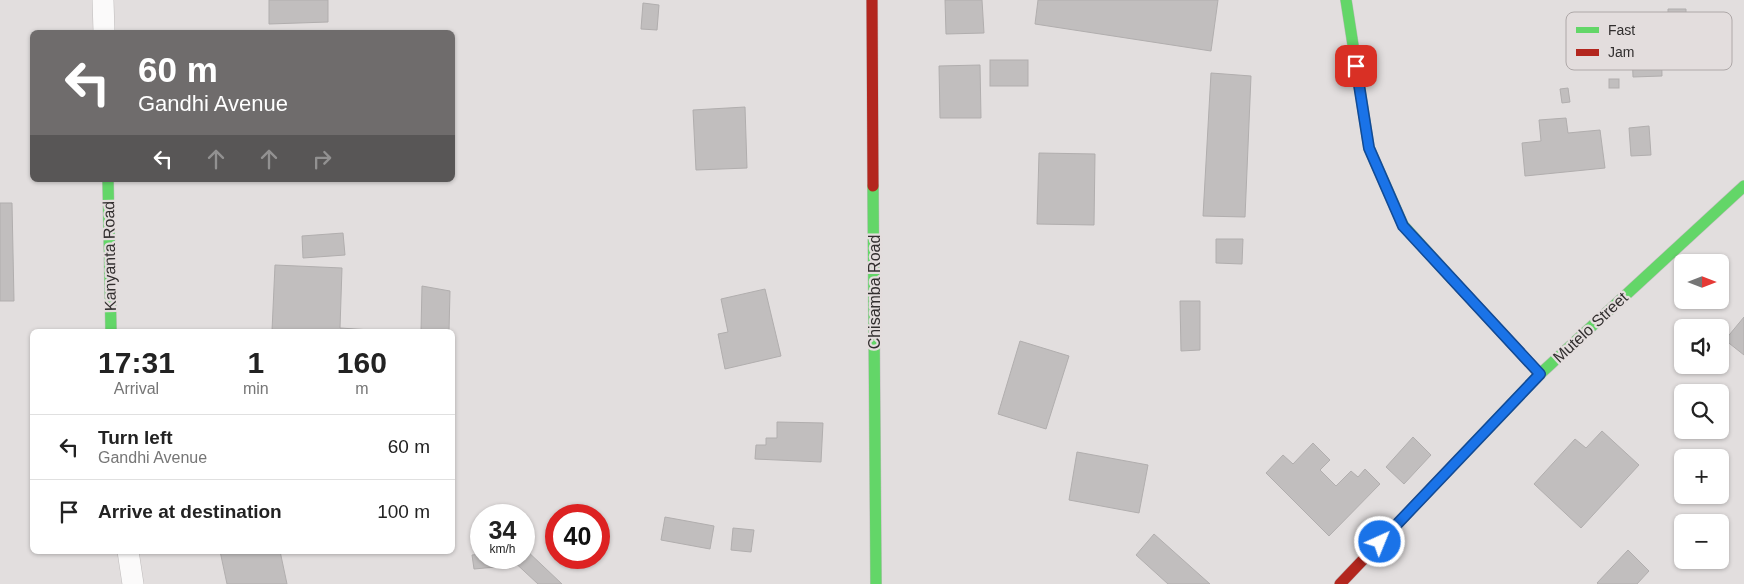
<!DOCTYPE html>
<meta charset="utf-8">
<style>
body{margin:0;font-family:Arial,sans-serif;background:#f2f2f2;color:#222;height:100vh;display:flex;flex-direction:column;font-size:19px;white-space:nowrap}
*{box-sizing:border-box;margin:0}
p{font-size:16px;color:#767676}
.icon{flex:none;width:28px;height:28px;fill:none;stroke:currentColor;stroke-width:2;stroke-linecap:round;stroke-linejoin:round}
.map{position:relative;flex:1;overflow:hidden}
.panel{position:absolute;left:30px;top:329px;width:425px;height:225px;display:flex;flex-direction:column;background:#fff;border-radius:8px;box-shadow:0 1px 4px #0004}
.panel>*{flex:none}
.hud{position:absolute;left:30px;top:30px;width:425px;height:152px;border-radius:8px;box-shadow:0 1px 4px #0004;background:#6f6c6c;color:#fff;overflow:hidden}
.needle{width:32px;rotate:90deg}
.buttons{position:absolute;left:1674px;top:254px;display:grid;gap:10px}
.buttons a{display:grid;place-items:center;width:55px;height:55px;border-radius:8px;background:#fff;box-shadow:0 1px 4px #0004;font-size:25px}
.speed{position:absolute;left:470px;top:504px;display:flex;gap:10px;font-size:25px;font-weight:700;text-align:center}
.speed>*{display:grid;place-content:center;width:65px;height:65px;border-radius:50%;background:#fff;box-shadow:0 1px 4px #0004;line-height:1}
.speed small{font-size:12px;font-weight:400}
.speed .limit{border:8px solid #d22;background:#fff;color:#111}
.pin{position:absolute;display:grid;place-items:center;width:42px;height:42px;color:#fff;margin:-21px;border-radius:10px;box-shadow:0 2px 8px #0006}
.me{position:absolute;width:55px;margin:-28px;rotate:44deg;stroke-linejoin:round;filter:drop-shadow(0 0 4px #0008)}
.turn{display:flex;align-items:center;gap:18px;height:105px;padding:0 25px;font-size:22px}
.turn .icon{width:65px;height:65px;stroke-width:2.5}
.turn b{display:block;font-size:35px;line-height:42px}
.lanes{display:flex;align-items:center;height:48px;padding:0 25px;background:#0003;justify-content:center;gap:25px;direction:ltr}
.lanes .off{opacity:.35}
.eta{display:flex;justify-content:space-evenly;align-items:center;height:85px;text-align:center}
.eta b{font-size:30px;font-weight:800;line-height:35px}
ul{padding:0;list-style:none}
li{display:flex;align-items:center;gap:15px;height:65px;padding:0 25px;border-top:1px solid #e0e0e0}
li div{flex:1}
li b{display:block;font-size:19px}
li em{font-style:normal}
.map>svg:first-child{display:block}
.building{fill:#c1bebe;stroke:#b1aeae}
.lines{fill:none;stroke-linecap:round;stroke-linejoin:round}
.street-casing{stroke:#bfbcbc;stroke-width:22}
.fast-casing{stroke:#bfbcbc;stroke-width:12}
.jam-casing{stroke:#bfbcbc;stroke-width:12}
.street{stroke:#fbfafa;stroke-width:21}
.fast{stroke:#63d668;stroke-width:11}
.jam{stroke:#b3261e;stroke-width:11}
.route-casing{stroke:#114b97;stroke-width:12}
.route{stroke:#1a73e8;stroke-width:9}
.labels{text-anchor:middle;stroke-width:4.5;stroke-linejoin:round;paint-order:stroke}
.street-label{font-size:16px;fill:#312e2e;stroke:#e3dddd}
.key{fill:#e3dddd;stroke:#aea8a8;stroke-width:1}
.key-label{font-size:14px;fill:#312e2e}
</style>
<div class="map">
<svg width="1744" height="584" viewBox="0 0 1744 584">
<rect width="100%" height="100%" fill="#e2dede"/>
<g class="building">
<path d="M269,0H328V22L269,24Z"/>
<path d="M945,0H982L984,33L946,34Z"/>
<path d="M1038,0H1218L1211,51L1035,24Z"/>
<path d="M643,3L659,5L657,30L641,29Z"/>
<path d="M1668,9H1686V39H1664V31H1668Z"/>
<path d="M1661,33L1662,76L1633,77L1632,49L1644,48V34Z"/>
<rect x="990" y="60" width="38" height="26"/>
<path d="M980,65L981,118H940L939,66Z"/>
<path d="M1211,73L1251,76L1245,217L1203,216Z"/>
<rect x="1609" y="79" width="10" height="9"/>
<path d="M1568,88L1570,102L1562,103L1560,89Z"/>
<path d="M745,107L747,168L696,170L693,110Z"/>
<path d="M1566,118L1568,133L1600,130L1605,168L1525,176L1522,143L1541,141L1539,120Z"/>
<path d="M1649,126L1651,155L1631,156L1629,128Z"/>
<path d="M1039,153L1095,154L1094,225L1037,224Z"/>
<path d="M0,203H12L14,301H0Z"/>
<path d="M343,233L345,255L303,258L302,236Z"/>
<path d="M1216,239H1243L1242,264L1216,263Z"/>
<path d="M275,265L342,268L340,328L371,330V331H272Z"/>
<path d="M422,286L450,291L449,331H421Z"/>
<path d="M765,289L781,356L725,369L718,334L728,332L721,299Z"/>
<path d="M1180,301H1200V350L1181,351Z"/>
<path d="M1744,317V355L1725,340Z"/>
<path d="M1020,341L1069,356L1046,429L998,414Z"/>
<path d="M777,422L823,423L821,462L755,459L756,445H766V438H777Z"/>
<path d="M1602,431L1639,465L1581,528L1534,484L1575,439L1586,448Z"/>
<path d="M1413,437L1431,455L1404,484L1386,467Z"/>
<path d="M1313,443L1330,460L1320,470L1336,486L1351,471L1358,477L1365,469L1380,484L1329,536L1266,473L1283,455L1293,464Z"/>
<path d="M1077,452L1148,465L1139,513L1069,500Z"/>
<path d="M665,517L714,526L710,549L661,540Z"/>
<path d="M733,528L754,530L751,552L731,550Z"/>
<path d="M1154,534L1210,584H1168L1136,555Z"/>
<path d="M524,548L562,584H538L510,558H524Z"/>
<path d="M1628,550L1649,571L1637,584H1598L1597,583Z"/>
<path d="M220,551H280L287,584H227Z"/>
<path d="M481,554V558H495L496,567L474,569L472,555Z"/>
</g>
<g class="lines">
<g class="street-casing">
<g id="street">
<path d="M103,0L104,32"/>
<path d="M128,551L133,584"/>
</g>
</g>
<g class="fast-casing">
<g id="fast">
<path d="M1346,0L1369,148L1403,225L1452,279"/>
<path d="M108,180L111,331"/>
<path d="M873,186L876,584"/>
<path d="M1459,459L1540,374L1744,186"/>
</g>
</g>
<g class="jam-casing">
<g id="jam">
<path d="M872,0L873,186"/>
<path d="M1452,279L1540,374"/>
<path d="M1340,584L1459,459"/>
</g>
</g>
<use href="#street" class="street"/>
<use href="#fast" class="fast"/>
<use href="#jam" class="jam"/>
</g>
<g class="lines">
<g class="route-casing">
<path id="route" d="M1356,66L1369,148L1403,226L1540,374L1380,542"/>
</g>
<use href="#route" class="route"/>
</g>
<g class="labels">
<g class="street-label">
<text transform="translate(109 256) rotate(-91)" y="6">Kanyanta Road</text>
<text transform="translate(874 292) rotate(-90)" y="6">Chisamba Road</text>
<text transform="translate(1590 327) rotate(-43)" y="6">Mutelo Street</text>
</g>
</g>
<rect x="1566" y="12" width="166" height="58" rx="8" class="key"/>
<rect x="1576" y="27" width="23" height="6" fill="#63d668"/>
<rect x="1576" y="49" width="23" height="7" fill="#b3261e"/>
<g class="key-label">
<text x="1608" y="35">Fast</text>
<text x="1608" y="57">Jam</text>
</g>
</svg>
<div class="buttons">
<a><svg class="needle" viewBox="-14 -14 28 28"><path d="M0-13l5 13h-10z" fill="#e53935"/><path d="M0 13l5-13h-10z" fill="#767676"/></svg></a>
<a><svg class="icon" aria-label="sound" viewBox="0 0 24 24"><path d="M4 9h4l5-4v14l-5-4H4zM17 9q2 3 0 6"/></svg></a>
<a><svg class="icon" aria-label="search" viewBox="0 0 24 24"><circle cx="10" cy="10" r="6"/><path d="M15 15l6 6"/></svg></a>
<a>+</a>
<a>−</a>
</div>
<div class="speed"><div>34<small>km/h</small></div><div class="limit">40</div></div>
<div class="pin" style="left:1356px;top:66px;background:#d93025"><svg class="icon" aria-label="arrive" viewBox="0 0 24 24"><path d="M6 21V4h12l-3 4 3 4H6"/></svg></div>
<svg class="me" style="left:1380px;top:542px" viewBox="-20 -20 40 40"><circle r="17" fill="#1a73e8" stroke="#fff" stroke-width="3"/><path d="M0-11L8 9 0 5-8 9z" fill="#fff"/></svg>
<div class="hud">
<div class="turn"><svg class="icon" aria-label="left" viewBox="0 0 24 24"><path d="M17 20v-9H6M10 6l-5 5 5 5"/></svg><div><b>60 m</b>Gandhi Avenue</div></div>
<div class="lanes"><svg class="icon" aria-label="left" viewBox="0 0 24 24"><path d="M17 20v-9H6M10 6l-5 5 5 5"/></svg><svg class="icon off" aria-label="ahead" viewBox="0 0 24 24"><path d="M12 20V5M6 11l6-6 6 6"/></svg><svg class="icon off" aria-label="ahead" viewBox="0 0 24 24"><path d="M12 20V5M6 11l6-6 6 6"/></svg><svg class="icon off" aria-label="right" viewBox="0 0 24 24"><path d="M7 20v-9h11M14 6l5 5-5 5"/></svg></div>
</div>
<section class="panel">
<div class="eta">
<div><b>17:31</b><p>Arrival</p></div>
<div><b>1</b><p>min</p></div>
<div><b>160</b><p>m</p></div>
</div>
<ul>
<li><svg class="icon" aria-label="left" viewBox="0 0 24 24"><path d="M17 20v-9H6M10 6l-5 5 5 5"/></svg><div><b>Turn left</b><p>Gandhi Avenue</p></div><em>60 m</em></li>
<li><svg class="icon" aria-label="arrive" viewBox="0 0 24 24"><path d="M6 21V4h12l-3 4 3 4H6"/></svg><div><b>Arrive at destination</b></div><em>100 m</em></li>
</ul>
</section>
</div>
